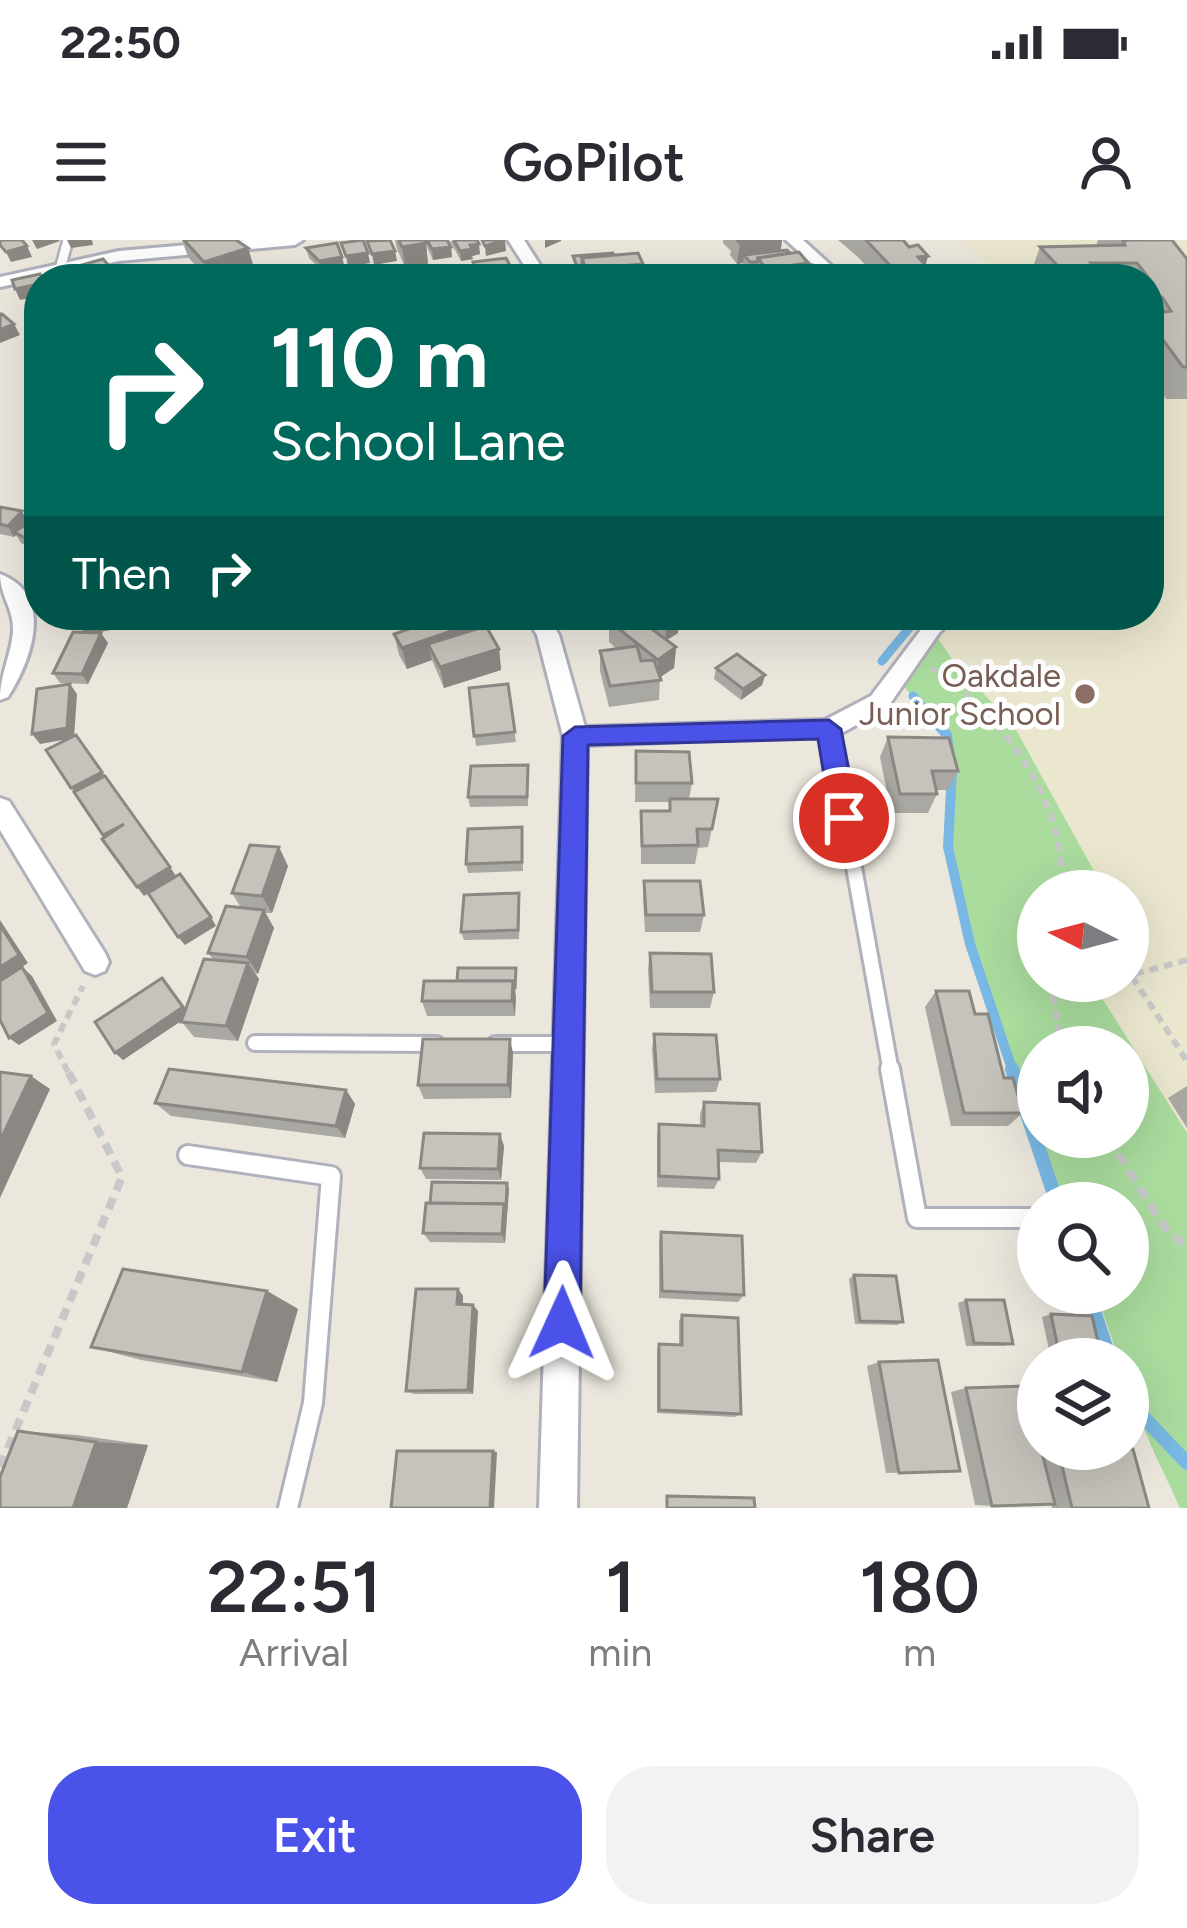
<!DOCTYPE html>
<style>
body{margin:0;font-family:Figtree,sans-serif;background:#f2f2f3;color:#2b2b33;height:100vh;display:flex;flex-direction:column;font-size:45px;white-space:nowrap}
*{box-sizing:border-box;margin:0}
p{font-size:39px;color:#7c7c81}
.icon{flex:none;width:66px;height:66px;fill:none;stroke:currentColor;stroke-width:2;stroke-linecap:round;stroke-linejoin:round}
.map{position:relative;height:1268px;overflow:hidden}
.details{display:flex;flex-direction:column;background:#fff;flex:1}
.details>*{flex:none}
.banner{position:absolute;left:24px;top:24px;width:1140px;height:366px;border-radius:48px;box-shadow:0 12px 48px #0002;background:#00695c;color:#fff;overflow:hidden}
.needle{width:78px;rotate:276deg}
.buttons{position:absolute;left:1017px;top:630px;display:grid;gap:24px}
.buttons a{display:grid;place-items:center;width:132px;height:132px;border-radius:50%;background:#fff;box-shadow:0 12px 48px #0002;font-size:60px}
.pin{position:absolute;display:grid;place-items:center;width:102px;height:102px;color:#fff;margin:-51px;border:6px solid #fff;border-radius:50%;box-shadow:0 3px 12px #0007}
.me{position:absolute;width:132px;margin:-66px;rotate:1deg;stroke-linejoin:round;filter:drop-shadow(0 0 9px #0008)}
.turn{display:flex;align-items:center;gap:42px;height:252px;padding:0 48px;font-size:54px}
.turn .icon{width:156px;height:156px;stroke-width:2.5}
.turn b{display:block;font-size:84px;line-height:102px}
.then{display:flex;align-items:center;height:114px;padding:0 48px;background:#0003;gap:24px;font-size:45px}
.eta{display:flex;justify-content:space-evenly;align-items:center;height:204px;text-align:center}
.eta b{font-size:72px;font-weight:600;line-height:84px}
.primary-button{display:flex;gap:24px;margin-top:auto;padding:24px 48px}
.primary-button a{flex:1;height:138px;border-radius:48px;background:#4b52e9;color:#fff;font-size:48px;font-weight:600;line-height:138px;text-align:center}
.primary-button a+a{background:#f2f2f3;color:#2b2b33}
.status{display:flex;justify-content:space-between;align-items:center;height:84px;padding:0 60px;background:#fff;direction:ltr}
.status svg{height:33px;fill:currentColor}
header{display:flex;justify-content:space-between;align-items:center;height:156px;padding:0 48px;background:#fff;font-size:54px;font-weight:600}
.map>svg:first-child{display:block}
.education{fill:#ebe6ce}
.green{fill:#aadc9e}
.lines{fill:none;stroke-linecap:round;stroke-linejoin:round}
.stream-far2{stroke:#79b8e4;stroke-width:9}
.stream-far1{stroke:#79b8e4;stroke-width:10}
.stream{stroke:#79b8e4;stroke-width:14}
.service-far2-casing{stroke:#b0b1bc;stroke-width:14}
.service-far1-casing{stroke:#b0b1bc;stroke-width:20}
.service-casing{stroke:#b0b1bc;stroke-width:24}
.minor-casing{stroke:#b0b1bc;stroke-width:6}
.path-far2{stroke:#c8c8c8;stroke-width:4.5;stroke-dasharray:6 4.5;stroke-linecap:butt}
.path-far1{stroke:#c8c8c8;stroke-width:6;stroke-dasharray:9 6;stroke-linecap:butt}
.path{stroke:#c8c8c8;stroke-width:8;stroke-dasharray:12 8;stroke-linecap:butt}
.service-far2{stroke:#fff;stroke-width:9}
.service-far1{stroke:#fff;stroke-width:14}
.service{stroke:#fff;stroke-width:18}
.minor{fill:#fff;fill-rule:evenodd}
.wall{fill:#aaa8a2}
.shaded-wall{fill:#8b8884}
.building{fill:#c6c3bc;stroke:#8b8884;stroke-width:3}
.route{fill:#4b52e9;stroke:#313597;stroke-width:3}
.education-dot{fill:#8d6e63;stroke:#fff;stroke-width:4.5}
.labels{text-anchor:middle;stroke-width:10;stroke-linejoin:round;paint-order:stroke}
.education-label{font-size:33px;fill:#785e54;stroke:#fff;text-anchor:end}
</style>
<div class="status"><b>22:50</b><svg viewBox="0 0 49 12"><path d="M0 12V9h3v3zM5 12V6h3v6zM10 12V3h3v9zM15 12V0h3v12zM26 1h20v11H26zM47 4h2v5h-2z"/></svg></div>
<header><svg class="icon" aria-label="menu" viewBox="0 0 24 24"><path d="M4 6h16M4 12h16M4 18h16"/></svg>GoPilot<svg class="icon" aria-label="person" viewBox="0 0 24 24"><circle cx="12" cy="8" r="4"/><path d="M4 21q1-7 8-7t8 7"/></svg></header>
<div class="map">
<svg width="1187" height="1268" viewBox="0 0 1187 1268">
<rect width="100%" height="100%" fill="#ebe7dd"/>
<path class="education" d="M961,0H1187V893L1094,746L1128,741V730L1144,722L1128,693V651H1105L1015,488L952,419L921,375H1149V39H1004Z"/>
<path class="green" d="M931,388L952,419L1015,488L1105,651H1038V741H1105L1095,747L1187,893V1268H1180C1160,1221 1128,1170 1128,1119H1119L1096,1053H1128V963H1063L1040,897H1128V807H1038V892L970,704L948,607L952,532L947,495L897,439Z"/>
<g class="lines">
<g class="stream-far2">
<path d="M882,421L920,375"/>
<path d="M913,456L940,487"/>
</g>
<g class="stream-far1">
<path d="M937,484L947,495L949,512"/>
<path d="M952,530L948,607L970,704L1013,832"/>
</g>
<g class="stream">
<path d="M1012,829L1057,963"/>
<path d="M1088,1053L1110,1119"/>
<path d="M1128,1161L1187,1223"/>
</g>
<g class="service-far2-casing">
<path id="service-far2" d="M60,29L68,0"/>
</g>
<g class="service-far1-casing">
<g id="service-far1">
<path d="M829,489L891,832"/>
<path d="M255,803L437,804"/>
<path d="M495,804H568"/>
</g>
</g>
<g class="service-casing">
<g id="service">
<path d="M890,829L917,978H1033"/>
<path d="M188,915L331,936L313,1163L288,1268"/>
</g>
</g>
<g class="minor-casing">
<g id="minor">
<path d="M245,0H303L295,5L119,21L0,47V37L119,11Z"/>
<path d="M508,0H524L549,39H533Z"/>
<path d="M786,0H803L846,39H829Z"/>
<path d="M0,334C56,355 31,421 8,457L0,460C0,434 11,416 13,391C14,369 0,356 0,334Z"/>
<path d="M525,375H547L559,395L585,487L825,480L871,456L932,375H957L939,393L887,468L838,495L587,505L577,1268H539L563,496L537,395Z"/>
<path d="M0,558L9,561L105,713L109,722L105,731L95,735L85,731L0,590Z"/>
</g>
</g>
<path class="path-far2" d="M931,428L956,443L999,487"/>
<g class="path-far1">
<path d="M996,484C1037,531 1065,589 1062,651"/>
<path d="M1187,720L1131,735L1187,821"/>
<path d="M1050,741L1062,807"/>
<path d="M68,832L54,804L83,746"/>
</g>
<g class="path">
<path d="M1107,897L1164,986L1187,1008"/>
<path d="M0,1227L122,937L67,829"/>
</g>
<use href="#service-far2" class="service-far2"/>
<use href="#service-far1" class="service-far1"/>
<use href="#service" class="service"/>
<use href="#minor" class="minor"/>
</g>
<g class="wall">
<path d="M182,0H236L248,8L254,28L252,29L256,34L273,39H207L188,17Z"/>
<path d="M395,0H447L451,7L452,17L433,20L426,5L428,24L405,27L397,9Z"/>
<path d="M477,0L480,14L472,16L473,19L461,21L450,1Z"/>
<path d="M723,0H782L781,11L808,23V25L822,35V37L828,39H755L756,32L749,33L743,26V23L737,24L730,15L731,11L723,3Z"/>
<path d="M838,0H903L909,7L928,16L925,25L929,36L942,39H878L858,17Z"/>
<path d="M1098,0H1172L1187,19V159H1166L1149,134V39L1029,38L1040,7L1096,6Z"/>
<path d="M306,8L345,28L322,31L309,18Z"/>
<path d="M614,15L643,24L642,39L582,38V36H577L574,26L573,16Z"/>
<path d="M0,267L28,282L25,285L39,279V313L21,303L16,295L14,297L0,294Z"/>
<path d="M407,375H477L481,381L482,387L499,409L501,430L444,448L432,420L407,429L399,415L394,394L410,389Z"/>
<path d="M618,375H702L689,385L679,378L678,393L667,400L676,407L674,428L660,437L659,460L609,467L600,431V411L617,409L609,402V381Z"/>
<path d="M78,384L115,389L97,392L108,403L88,444L60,443L53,433L83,392Z"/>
<path d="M716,428L765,435L762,445L741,460L714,439Z"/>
<path d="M508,444L516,502L476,506L469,448Z"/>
<path d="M888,497L958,531L948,550H936L937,554L928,573H891L880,517Z"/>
<path d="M636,511L692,543L689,559H718L708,607L698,608L695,624H641V571H669L670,562H635Z"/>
<path d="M528,525V566L470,567L468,557Z"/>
<path d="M523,597V631L468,633L466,624Z"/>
<path d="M288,626L272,673H265L274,688L258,734L255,733L259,739L238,801L194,797L181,781L123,820L162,738L185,769L213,719L208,713L241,668L232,653Z"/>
<path d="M644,641L704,675L700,692H645L643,658Z"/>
<path d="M520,662L519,699L464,700L461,692Z"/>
<path d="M650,713L714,752L710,768H650L648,729Z"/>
<path d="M516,728L515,776H427L422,761L457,741Z"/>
<path d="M936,751L975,774L1023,873L1008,886H951L925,767Z"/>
<path d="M654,794L720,839L716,852L655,853L652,809Z"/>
<path d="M513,813L511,858L424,859L418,845Z"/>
<path d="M1187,846V888L1168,858Z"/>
<path d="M346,850L355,864L345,898L171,876L155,863Z"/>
<path d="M704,862L762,912L756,923L719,922V939L714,949L657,947V896L659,884L700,885V874Z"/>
<path d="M504,906L501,940L426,939L420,928Z"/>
<path d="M507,943L509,949L505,1003L430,1002L423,993Z"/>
<path d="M661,992L744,1055L738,1062L659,1058V1001Z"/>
<path d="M854,1035L903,1082L897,1085L855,1084L849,1039Z"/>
<path d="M458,1049L463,1056V1064L473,1065L478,1071L473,1154H414L406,1151Z"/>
<path d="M267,1051L298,1069L277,1142L141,1120L91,1107Z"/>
<path d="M966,1060L1013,1104L1004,1106H966L958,1063Z"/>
<path d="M1051,1074L1102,1119H1051L1042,1077Z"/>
<path d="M682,1075L741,1174L735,1177L657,1173V1109L659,1104L679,1105V1081Z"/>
<path d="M879,1122L960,1231L886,1233L867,1126Z"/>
<path d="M966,1148L1035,1184L1038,1183V1209H1133L1149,1268H1052L1051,1264L992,1266L975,1265L951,1152Z"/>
<path d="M18,1191L77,1195L148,1205L127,1268H0Z"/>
</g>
<g class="shaded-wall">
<path d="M32,0H59L60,1L37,9Z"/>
<path d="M67,0H92L93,5L71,8Z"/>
<path d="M505,0L506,11L486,16L485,6Z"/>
<path d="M545,0H561V1L545,8Z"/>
<path d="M737,0H782L779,19L744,15L743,23L737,24L740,3Z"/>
<path d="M426,3L428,24L405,27L402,7Z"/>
<path d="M479,4L480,14L472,16L473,19L461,21L460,11L470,5Z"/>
<path d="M27,6L32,17L11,22L6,12Z"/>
<path d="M451,7L452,17L433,20L432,9Z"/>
<path d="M248,8L254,28L221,39L214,34L215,39H209L204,22Z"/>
<path d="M395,11L397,21L374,25L372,14Z"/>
<path d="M368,13L370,23L348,27L346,16Z"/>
<path d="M928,16L924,31L930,30L928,39H898L899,35L918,17Z"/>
<path d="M342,17L345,28L322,31L319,21Z"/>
<path d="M808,23L806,37L822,35L821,39H776L769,31L768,39H765L766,29Z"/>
<path d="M512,29V39H464L463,35Z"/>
<path d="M39,44V56L20,60L15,49Z"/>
<path d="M14,84L20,95L0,103V90Z"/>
<path d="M22,271L28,282L14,297L8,286Z"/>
<path d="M109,375H115V389L85,395L78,384Z"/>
<path d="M670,375H679L678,393L665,401L667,380Z"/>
<path d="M690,375H702L689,385Z"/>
<path d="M481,381L484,402L428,404L432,420L407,429L402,408Z"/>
<path d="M101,393L108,403L88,444L82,434Z"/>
<path d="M676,407L674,428L656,440L658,420Z"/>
<path d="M499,409L501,430L444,448L440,427Z"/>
<path d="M765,435L762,445L741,460L743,449Z"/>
<path d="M70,444L77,454L74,498L40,504L32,494Z"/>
<path d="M102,532L109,541L78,557L71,548Z"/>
<path d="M279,607L288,626L272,673L262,656Z"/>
<path d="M170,627L176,636L144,656L137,647Z"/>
<path d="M264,670L274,688L258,734L247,717Z"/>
<path d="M211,677L216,686L185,705L178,697Z"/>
<path d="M0,680L28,723L0,741Z"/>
<path d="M248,723L259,739L238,801L226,786Z"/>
<path d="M22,727L32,736L57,781L19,805L9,798Z"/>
<path d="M162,738L190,775L123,820L115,813Z"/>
<path d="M513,741L516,757L515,776L512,761Z"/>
<path d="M510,799L513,813L511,858L508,845Z"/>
<path d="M31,836L50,849L0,958V901Z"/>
<path d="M346,850L355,864L345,898L336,886Z"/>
<path d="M500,894L504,906L501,940L498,929Z"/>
<path d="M507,943L509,949L505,1003L502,994Z"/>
<path d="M458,1049L463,1056L462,1071L457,1064Z"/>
<path d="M267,1051L298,1069L277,1142L242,1132Z"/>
<path d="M473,1065L478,1071L473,1154L468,1150Z"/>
<path d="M96,1202L148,1205L127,1268H73Z"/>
<path d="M493,1211L497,1212L494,1268H490Z"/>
</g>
<g class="building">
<path d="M0,0H22L27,6L6,12L0,5Z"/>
<path d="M184,0H236L248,8L204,22Z"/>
<path d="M363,0L368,13L346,16L341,3Z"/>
<path d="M390,0L395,11L372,14L367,1Z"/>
<path d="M399,0H424L426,3L402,7Z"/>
<path d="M427,0H447L451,7L432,9Z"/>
<path d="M454,0H477L479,4L470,5L472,9L460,11Z"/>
<path d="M482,0H505L485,6Z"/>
<path d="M737,0H766L740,3Z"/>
<path d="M866,0H903L909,7L918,5L928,16L918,17L930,30L899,35Z"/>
<path d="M1128,0H1172L1187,19V127H1183L1155,89L1157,95H1149V74L1171,71L1162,57H1152L1149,52V42H1152L1137,23H1091L1106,39H1070L1040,7L1125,5L1123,1Z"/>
<path d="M337,3L342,17L319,21L306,8Z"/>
<path d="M787,10L790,13L758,18L757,22H750L744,15Z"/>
<path d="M799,12L808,23L766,29L758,18Z"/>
<path d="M613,13L614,15L582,18V25L577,26L573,16Z"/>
<path d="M638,13L643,24L586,29L582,18Z"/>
<path d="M506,18L512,29L463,35L461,28L475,27L473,22Z"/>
<path d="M103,19L111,28L72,39H62L57,32Z"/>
<path d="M245,23L256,31L233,39H220L214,34Z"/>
<path d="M813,25L822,35L795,39H776L769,31Z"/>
<path d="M115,30L122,39H82Z"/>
<path d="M264,32L273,39H241Z"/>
<path d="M40,34L43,39H39V44L15,49L12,40Z"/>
<path d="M938,35L942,39H909Z"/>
<path d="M0,74H2L14,84L0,90Z"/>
<path d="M0,267L22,271L8,286L0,284Z"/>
<path d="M36,278L39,279V305L14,292Z"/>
<path d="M78,375H109V378L78,384Z"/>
<path d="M428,375H477L481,381L402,408L394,394L412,388L408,382Z"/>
<path d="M618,375H643L658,387L653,390L676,407L658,420L609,381Z"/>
<path d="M486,386L499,409L440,427L428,404Z"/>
<path d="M73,392L101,393L82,434L53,433Z"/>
<path d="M637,406L641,421L654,420L661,440L610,446L600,411Z"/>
<path d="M737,414L765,435L743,449L716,428Z"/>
<path d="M70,444L67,488L32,494L37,449Z"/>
<path d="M508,444L515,492L474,496L469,448Z"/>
<path d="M76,495L102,532L71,548L46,510Z"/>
<path d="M888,497L949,498L958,531H932L937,554H900Z"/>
<path d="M636,511L689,512L692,543H636Z"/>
<path d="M528,525L527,557H468L471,526Z"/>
<path d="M105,536L170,627L137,647L102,599L124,584L103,595L74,552Z"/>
<path d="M670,559H718L712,589H697L698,605L642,606L641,571H670Z"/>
<path d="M522,587V622L466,624L468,589Z"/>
<path d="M250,605L279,607L262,656L232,653Z"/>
<path d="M180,634L211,677L178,697L148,653Z"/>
<path d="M644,641H700L704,675H646Z"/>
<path d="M519,653L518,690L461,692L464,655Z"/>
<path d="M226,666L264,670L247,717L208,713Z"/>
<path d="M0,685L19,715L0,727Z"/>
<path d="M650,713L711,714L714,752H652Z"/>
<path d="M204,719L248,723L226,786L181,782Z"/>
<path d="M22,727L48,773L9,798L0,780V741Z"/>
<path d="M458,728H516L515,749L513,741H457Z"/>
<path d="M162,738L183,767L115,813L95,782Z"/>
<path d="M424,741H513L512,761H422Z"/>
<path d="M936,751H969L975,774H988L1004,838H1013L1023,873H964Z"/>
<path d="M654,794L716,795L720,839H657Z"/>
<path d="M423,799H510L508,845H418Z"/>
<path d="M169,829L346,850L336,886L155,863Z"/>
<path d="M0,832L31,836L0,901Z"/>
<path d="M704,862L759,864L762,912L718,910L719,939L659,936V884L704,886Z"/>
<path d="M424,893L500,894L498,929L420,928Z"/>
<path d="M432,942L507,943L506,969L504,964L430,963Z"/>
<path d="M426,963L504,964L502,994L423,993Z"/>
<path d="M661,992L742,996L744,1055L662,1051Z"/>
<path d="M123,1029L267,1051L242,1132L91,1107Z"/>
<path d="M854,1035L896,1036L903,1082L860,1081Z"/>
<path d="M416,1049H458L457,1064L473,1065L468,1150L406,1151Z"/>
<path d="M966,1060H1004L1013,1104L974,1103Z"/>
<path d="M1051,1074L1092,1076L1102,1119L1060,1118Z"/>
<path d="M682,1075L738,1078L741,1174L659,1170V1104L682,1105Z"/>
<path d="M938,1120L960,1231L899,1233L879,1122Z"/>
<path d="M1025,1146L1038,1197V1209H1041L1055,1264L992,1266L966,1148Z"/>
<path d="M18,1191L96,1202L73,1268H0V1237Z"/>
<path d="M1058,1209H1133L1149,1268H1072Z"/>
<path d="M397,1211H493L490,1268H391Z"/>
<path d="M667,1256L754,1258L755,1268H667Z"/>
</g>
<path class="route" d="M829,480L841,489L858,578L844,589L831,578L818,499L588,505L580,1083L575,1095L562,1101L549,1095L544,1083L563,496L575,487Z"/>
<circle class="education-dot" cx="1085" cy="454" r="12"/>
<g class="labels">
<g class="education-label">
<text x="1061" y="447">Oakdale<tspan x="1061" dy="38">Junior School</tspan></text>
</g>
</g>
</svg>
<div class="buttons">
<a><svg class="needle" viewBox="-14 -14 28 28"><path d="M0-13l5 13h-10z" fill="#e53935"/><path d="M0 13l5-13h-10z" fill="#7c7c81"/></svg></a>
<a><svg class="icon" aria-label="sound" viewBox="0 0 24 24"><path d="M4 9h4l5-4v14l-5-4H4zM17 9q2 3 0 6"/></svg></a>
<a><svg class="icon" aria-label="search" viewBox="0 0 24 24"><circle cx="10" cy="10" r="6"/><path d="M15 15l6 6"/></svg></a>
<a><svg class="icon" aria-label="layers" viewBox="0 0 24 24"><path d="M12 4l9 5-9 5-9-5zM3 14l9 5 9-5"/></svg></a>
</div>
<div class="pin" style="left:844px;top:578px;background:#d93025"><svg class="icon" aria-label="arrive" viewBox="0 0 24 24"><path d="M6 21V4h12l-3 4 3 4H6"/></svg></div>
<svg class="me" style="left:562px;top:1083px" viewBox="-20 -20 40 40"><path d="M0-17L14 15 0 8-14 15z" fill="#4b52e9" stroke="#fff" stroke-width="4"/></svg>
<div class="banner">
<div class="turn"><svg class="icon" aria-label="right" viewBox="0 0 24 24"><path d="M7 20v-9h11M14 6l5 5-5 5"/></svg><div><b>110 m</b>School Lane</div></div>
<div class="then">Then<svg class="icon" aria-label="right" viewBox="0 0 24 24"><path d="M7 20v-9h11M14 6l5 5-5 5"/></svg></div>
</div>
</div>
<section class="details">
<div class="eta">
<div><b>22:51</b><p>Arrival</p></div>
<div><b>1</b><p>min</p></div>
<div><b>180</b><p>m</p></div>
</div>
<div class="primary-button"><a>Exit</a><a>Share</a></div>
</section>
